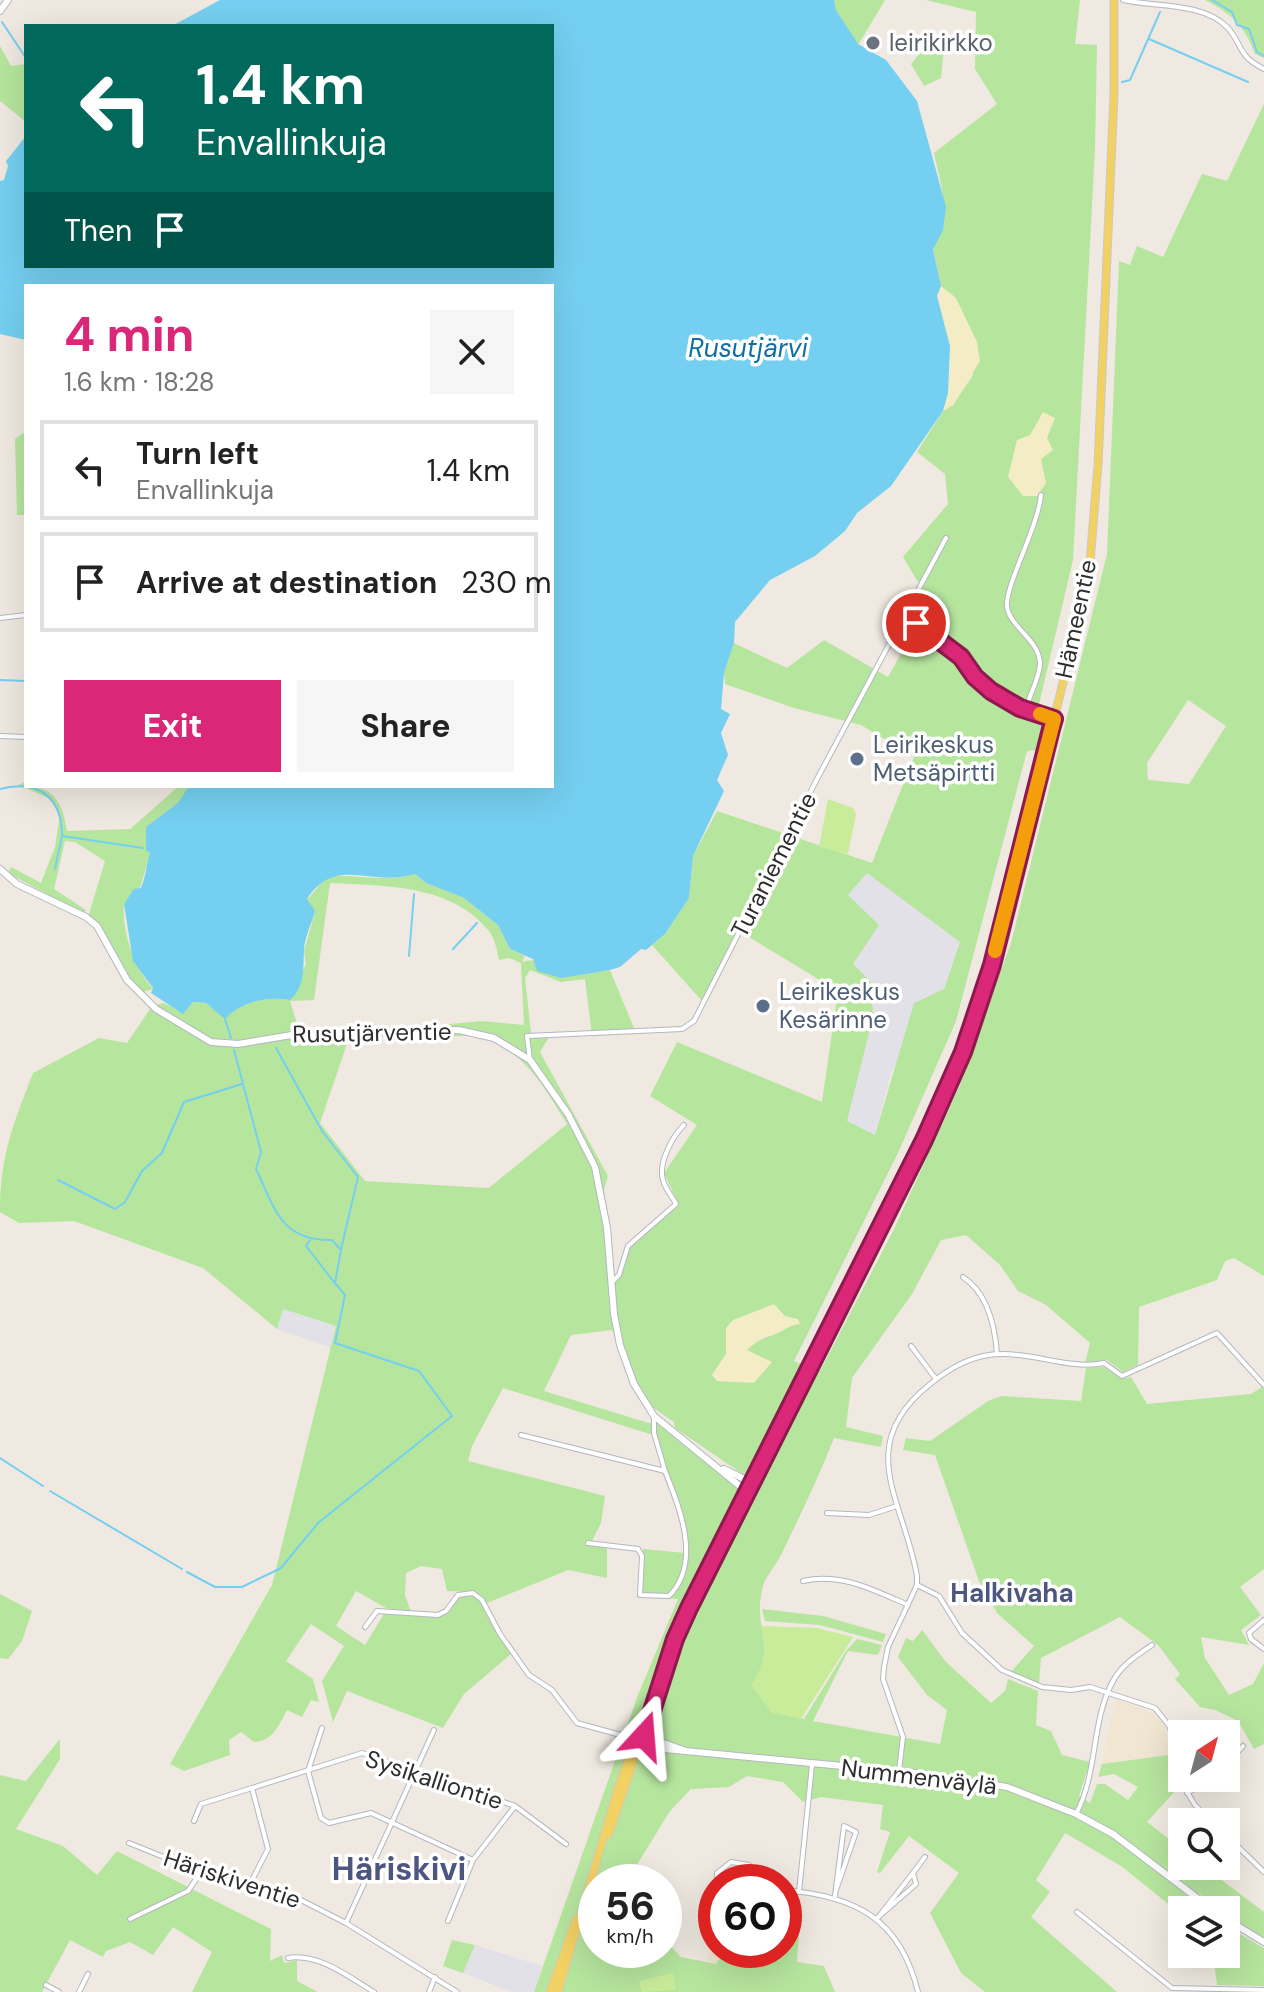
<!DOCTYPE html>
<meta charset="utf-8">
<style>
body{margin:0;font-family:"DM Sans",sans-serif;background:#f6f6f6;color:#222;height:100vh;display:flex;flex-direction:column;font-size:30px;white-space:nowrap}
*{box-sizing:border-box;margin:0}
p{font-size:26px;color:#767676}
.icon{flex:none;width:44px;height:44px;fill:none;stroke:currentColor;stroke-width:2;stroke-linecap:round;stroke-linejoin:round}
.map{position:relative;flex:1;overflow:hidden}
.drawer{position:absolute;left:24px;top:284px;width:530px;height:504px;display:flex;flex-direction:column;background:#fff;border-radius:0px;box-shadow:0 8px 32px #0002}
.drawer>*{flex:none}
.hud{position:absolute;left:24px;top:24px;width:530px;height:244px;border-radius:0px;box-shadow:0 8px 32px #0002;background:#00695c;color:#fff;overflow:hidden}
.needle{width:52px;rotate:36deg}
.controls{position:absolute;left:1168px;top:1720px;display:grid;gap:16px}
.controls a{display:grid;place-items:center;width:72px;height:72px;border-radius:0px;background:#fff;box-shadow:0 8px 32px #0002;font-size:40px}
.speed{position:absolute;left:578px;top:1864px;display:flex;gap:16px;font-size:40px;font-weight:700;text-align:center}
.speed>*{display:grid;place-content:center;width:104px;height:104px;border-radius:50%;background:#fff;box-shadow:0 8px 32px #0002;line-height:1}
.speed small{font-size:20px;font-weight:400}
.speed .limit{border:12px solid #d22;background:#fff;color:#111}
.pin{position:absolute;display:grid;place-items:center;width:68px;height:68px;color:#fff;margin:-34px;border:4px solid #fff;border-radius:50%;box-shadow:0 2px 8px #0007}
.me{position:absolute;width:88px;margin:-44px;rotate:19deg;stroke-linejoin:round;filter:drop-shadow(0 0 6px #0008)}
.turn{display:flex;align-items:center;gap:28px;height:168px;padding:0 40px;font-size:36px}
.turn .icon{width:104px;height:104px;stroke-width:2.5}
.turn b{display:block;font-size:56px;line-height:68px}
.then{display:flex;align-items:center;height:76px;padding:0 40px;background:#0003;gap:16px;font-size:30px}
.round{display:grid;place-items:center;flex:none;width:84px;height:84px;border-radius:0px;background:#f6f6f6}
.summary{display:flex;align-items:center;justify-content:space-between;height:136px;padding:0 40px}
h1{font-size:48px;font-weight:700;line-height:60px;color:#db2777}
.action{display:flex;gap:16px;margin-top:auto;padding:16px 40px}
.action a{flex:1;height:92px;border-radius:0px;background:#db2777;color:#fff;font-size:32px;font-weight:700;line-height:92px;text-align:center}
.action a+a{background:#f6f6f6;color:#222}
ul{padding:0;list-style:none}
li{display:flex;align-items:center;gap:24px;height:100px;margin:0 16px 12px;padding:0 24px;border:4px solid #e0e0e0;border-radius:0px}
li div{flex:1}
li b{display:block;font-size:30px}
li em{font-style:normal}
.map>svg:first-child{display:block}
.industrial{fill:#e3e1e8}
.education{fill:#f0e6d1}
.green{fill:#b6e59e;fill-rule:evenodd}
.sand{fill:#f3ecc5}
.pitch{fill:#c9ec9a}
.water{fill:#75cff0}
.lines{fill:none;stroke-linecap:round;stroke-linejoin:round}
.stream{stroke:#75cff0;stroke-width:2}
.street-casing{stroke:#b4b7c1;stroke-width:6}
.secondary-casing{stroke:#b4b7c1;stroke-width:8}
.primary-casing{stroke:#c9c9c9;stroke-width:9}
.street{stroke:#fff;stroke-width:4}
.secondary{stroke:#fff;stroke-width:6}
.primary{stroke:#f2d163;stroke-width:7}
.route-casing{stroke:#8e194d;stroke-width:20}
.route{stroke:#db2777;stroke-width:14}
.slow{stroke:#f59e0b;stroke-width:14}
.worship-dot{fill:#6b7280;stroke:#fff;stroke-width:3}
.service-dot{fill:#5c6f8a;stroke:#fff;stroke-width:3}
.labels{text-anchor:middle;stroke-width:7;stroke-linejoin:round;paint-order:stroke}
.worship-label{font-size:24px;fill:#5b616d;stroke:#fff;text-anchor:start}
.street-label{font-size:24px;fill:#2e2e2e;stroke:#fff}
.service-label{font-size:24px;fill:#4e5e75;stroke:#fff;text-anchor:start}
.water-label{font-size:26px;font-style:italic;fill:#0d6fa3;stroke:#fff}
.neighbourhood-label{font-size:26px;font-weight:bold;fill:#4d5680;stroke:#fff}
.district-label{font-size:32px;font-weight:bold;fill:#4d5680;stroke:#fff}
</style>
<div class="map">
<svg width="1264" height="1992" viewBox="0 0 1264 1992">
<rect width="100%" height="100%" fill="#efe9e1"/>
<g class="industrial">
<path d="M867,872L960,941L944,989L891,1072L875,1135L846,1121L873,1017L853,964L848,895Z"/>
<path d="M282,1309L336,1326L332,1348L277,1329Z"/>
<path d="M475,1945L542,1966L534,1992H512L463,1973Z"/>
</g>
<g class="education">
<path d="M1115,1699L1154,1713L1163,1724L1171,1754L1102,1764Z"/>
<path d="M716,1935V1950H770L767,1958H720L716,1965L706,1961Z"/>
</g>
<g class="green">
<path d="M834,0H885L858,45L836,10Z"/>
<path d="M926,0H1080L1075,44L1097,45L1095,150L1073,560L1036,717L1048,720L1040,750L1027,751L956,1021L898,1153L794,1361L820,1371L893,1231L960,1085L1011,943L1107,554L1119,261L1130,265L1137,246L1163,257L1202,174L1227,181L1264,104V1276L1234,1258L1225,1261L1217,1280L1139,1307L1138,1365L1123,1372L1107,1360L1085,1363L1090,1343L1046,1305L1018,1291L1000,1265L966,1235L941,1240L912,1294L852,1378L846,1427L883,1436L881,1447L834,1438C818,1479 799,1518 780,1557C774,1568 764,1578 762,1590C753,1631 778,1645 752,1685L772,1712L804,1719L846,1651L857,1639L882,1645L878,1655L848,1651L813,1721L940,1744L947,1710L927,1695L898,1657L906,1638L913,1641L922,1630L946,1662L991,1703L1005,1691L1008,1679L1038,1691L1036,1725L1051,1731L1062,1755L1090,1762L1079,1796L1090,1803L1097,1784H1105L1128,1800L1138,1787L1114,1774L1098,1777L1102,1764L1168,1755L1177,1789L1147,1822L1182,1849V1866H1203L1264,1912V1938L1226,1915V1910H1219L1199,1893L1203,1910H1182V1915L1121,1866L1065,1833L1036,1880L1050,1892L1031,1917L1117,1992H985L961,1973L930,1913L959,1873L909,1836L880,1873L877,1872L890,1832L880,1829L883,1805L821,1797L803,1802L783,1782L747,1776L729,1787L691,1789L670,1811L638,1863L640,1882H596V1950H664V1939L681,1957L716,1964L720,1958H767L770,1950H784V1898L797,1899L794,1905L795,1920L800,1921L797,1962L824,1966L835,1992H534L638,1695L678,1599L637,1597L643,1549L685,1553L680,1514L653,1435L503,1388L472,1446L468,1461L605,1496L601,1523L592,1541L607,1547V1578L568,1570L487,1603L474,1592L447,1591L442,1569L421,1566L406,1573L405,1595L411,1612L386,1608L356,1591L336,1626L365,1645L385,1612L439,1617L462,1595H473L481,1601L511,1654L464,1694L443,1728L347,1691L333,1722L322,1681L344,1646L311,1624L286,1661L313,1679L319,1702L311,1700L302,1717L287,1710C279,1725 273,1741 254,1742L241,1732L229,1740L230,1755L184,1771L170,1764L272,1585L336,1326L283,1309L277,1329L203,1268L74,1221L19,1223L0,1212C0,1155 13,1125 33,1073L99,1038L127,1043L150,1009L125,982L129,979L88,917L105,861L75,842L65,841L54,889L86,910L84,914L8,873L11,867L41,883L55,847L60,814L51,799L18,785L25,782L26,786C55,786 63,805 67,831L130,829L179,786H189L150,853L140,888L124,904C122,934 134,966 153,989L142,992L156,1005L164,1003L183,1013L193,1002L206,1003L225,1018C241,1002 267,996 290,1000L306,964L304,951L315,912L307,900L327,876C356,874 386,883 415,874L426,883L464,898L498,925L510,949L525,956L522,962C551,955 580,977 610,970L636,1033L592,1036L585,979L561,982L530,970L525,978L531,1033L549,1037L540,1052L608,1176L604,1189L614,1281L629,1248L679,1205L664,1173L697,1125L650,1096L677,1042L822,1102L838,991L739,931L702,1001L652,945L665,934L689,898L693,856L717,811L872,863L914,757L861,725L794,708L725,684L724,673L734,643L787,668L824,640L888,677L930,602L903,557L948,504L945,474L917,452L943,411L953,405L973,375L956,298L941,286L933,250C951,216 942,189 934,153L997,104L975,69L976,12ZM1188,700L1226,726L1189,784L1148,780L1147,763ZM867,873L960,942L944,989L914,1003L875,1135L847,1121L873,1017L871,982L853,964L879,925L848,895ZM330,883C385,886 451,884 489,931C495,938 497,951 499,960L509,958L521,963L524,1025L482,1021L398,1029L299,1030L290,1001L314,1000ZM420,1035C434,1042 454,1034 469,1036C518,1040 543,1085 567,1124L489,1188L365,1181L320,1123L349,1038ZM798,1319C780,1333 762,1336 746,1350L753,1355L712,1375L726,1354ZM612,1330L642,1400L674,1422L675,1428L741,1473L735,1487L653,1420L652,1424L544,1391L571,1335Z"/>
<path d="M1205,0H1264V58L1255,54C1245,26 1231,13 1205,0Z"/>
<path d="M931,40L944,46L941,78L924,86L911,64Z"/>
<path d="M0,46L11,66L26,64V122L0,101Z"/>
<path d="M26,431V515H17L15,439Z"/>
<path d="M1104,1367L1121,1379L1131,1377L1147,1404L1251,1394L1262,1387L1264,1389V1569L1240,1587L1261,1615L1241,1630L1249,1645L1201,1637L1205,1658L1229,1695L1253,1684L1264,1663V1744L1254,1749L1238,1721L1215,1710L1200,1707L1175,1679L1180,1674L1158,1645L1120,1617L1041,1658L1039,1683L1011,1672L1034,1646L997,1613L979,1581L935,1455L903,1450L906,1438L930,1441L988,1401L1002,1396L1081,1401L1086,1368Z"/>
<path d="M0,1594L32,1611L22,1641L8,1659L0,1658Z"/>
<path d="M762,1609L823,1616L886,1634L883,1642L820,1625L765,1621Z"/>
<path d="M60,1739V1759L16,1829L63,1846L97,1875L117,1851L271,1929L270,1961L282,1955L284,1963L297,1960V1981L318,1992H192L212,1952L173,1927L153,1955L130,1942L106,1951L103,1957L70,1940L42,1992H0V1775L26,1781Z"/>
<path d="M1226,1926L1264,1948V1986L1217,1985L1213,1954H1226Z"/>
<path d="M452,1940L475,1945L463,1973L443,1966Z"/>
</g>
<g class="sand">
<path d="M941,286L956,298L977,342L980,361L953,405L943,411C949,391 951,369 950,348C949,326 933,306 941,286Z"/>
<path d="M1043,412L1055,418L1047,438L1053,450L1041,459L1046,483L1037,496H1023L1008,477L1017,440L1030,435Z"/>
<path d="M774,1304L785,1316L798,1319L800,1324C786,1325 776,1338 762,1337L747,1350L772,1362L754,1383L717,1381L712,1375L726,1354V1328L733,1320Z"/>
</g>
<g class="pitch">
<path d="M828,799L853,808L856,814L848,854L819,847Z"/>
<path d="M761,1626L817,1628L853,1637L801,1719L772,1712L751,1685C766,1663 766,1652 761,1626Z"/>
<path d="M673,1973L676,1990L642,1992L639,1981Z"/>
</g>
<path class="water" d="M220,0H834L836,10L858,44L886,60L917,101L946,207L943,230L933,250L941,286L937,296L950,346L948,393L943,411L891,486L857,513L845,531L815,556L770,580L735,622L734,643L724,673L721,709L730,714L721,733L728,755L717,780L724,791L693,856L689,898L665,934L646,950L641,949L620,967L610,970L561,978L537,971L533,959L510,949L498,925L464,898L426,883L415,874C371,888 336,854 307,899L315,911C312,923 304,938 304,951C303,969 305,987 290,1000C267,996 241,1002 225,1019L206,1003L193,1002L183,1014L151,993L153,988L133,961L124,904L134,889L141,888C146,877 146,865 150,853L146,850V827L178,803L189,786H552V286H26V340L0,334V181L4,180L8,166L6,161L26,136V266H552V26H172Z"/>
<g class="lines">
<g class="stream">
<path d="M1212,0L1232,12L1237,25L1249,29L1257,52L1264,56"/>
<path d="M2,22L26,58"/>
<path d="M1149,39L1248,82"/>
<path d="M1122,82L1130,80L1160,12"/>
<path d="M0,680L26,681"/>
<path d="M0,789C38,779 62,797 62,836L143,848"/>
<path d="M55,869L62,836"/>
<path d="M453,949L477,923"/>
<path d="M409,956L414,894"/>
<path d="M225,1019L231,1038"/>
<path d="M276,1048L322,1131L358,1177L341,1249"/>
<path d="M58,1180L115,1209L125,1202L142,1171L162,1153L184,1102L242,1084"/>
<path d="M310,1240L306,1246L334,1282"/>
<path d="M0,1458L43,1486"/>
<path d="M50,1491L182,1569"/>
<path d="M187,1572L215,1587H242L281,1568L318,1523L452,1416L419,1371L335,1343L345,1295L335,1283L341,1250L332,1240C280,1241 275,1208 256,1169L261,1152L234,1050"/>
</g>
<g class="street-casing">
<g id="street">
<path d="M1123,0C1153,7 1203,2 1227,27C1244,45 1235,54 1264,69"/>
<path d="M905,613L961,657L975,677L991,691L1020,708L1052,719"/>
<path d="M0,618L26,615"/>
<path d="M1026,710C1029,694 1040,678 1040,663C1039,639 1009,627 1007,606C1005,586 1038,527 1041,495"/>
<path d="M0,736L26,737"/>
<path d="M530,1060L527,1036L682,1029L694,1021L817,779L946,538"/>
<path d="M963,1277C987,1293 995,1325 997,1354"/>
<path d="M613,1281L619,1275L628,1246L676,1204C672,1196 665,1189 663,1180C658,1163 672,1137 684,1125"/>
<path d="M911,1346L936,1379"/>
<path d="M521,1435L665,1471L654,1433V1416"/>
<path d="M827,1513L869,1515L897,1506"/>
<path d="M588,1543L638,1549L642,1556L640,1595L669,1596C702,1563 680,1508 665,1471"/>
<path d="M803,1581C840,1572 874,1590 908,1605"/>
<path d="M917,1585L939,1596L962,1633L1002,1670L1042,1687L1071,1690L1090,1687L1155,1708L1170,1727L1184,1787L1195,1805L1212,1822"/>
<path d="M1264,1620L1249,1633L1251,1639L1264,1649"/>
<path d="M365,1627L377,1611L438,1615L446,1611L458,1595L473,1593L482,1600L500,1634L529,1675L552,1690L577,1723L635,1739"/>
<path d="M322,1728L308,1771L321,1818L329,1823L371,1813L473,1860"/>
<path d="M1226,1765L1243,1746"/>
<path d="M899,1771L903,1737L883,1679L884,1667L888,1647L917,1585V1576C904,1501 853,1446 929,1385C948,1369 974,1354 1001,1354C1035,1353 1071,1370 1104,1363L1122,1376L1217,1333L1264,1385"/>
<path d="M1187,1793L1214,1778"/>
<path d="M1076,1814C1098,1773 1091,1723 1112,1683C1120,1666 1137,1655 1152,1645"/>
<path d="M194,1821L201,1804L252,1788"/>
<path d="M1226,1835L1264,1872"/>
<path d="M129,1843L201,1872L251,1882L295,1897L346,1923L457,1992"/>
<path d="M251,1882L268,1849L252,1788L362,1753L515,1806L566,1844"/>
<path d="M784,1890C855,1896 900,1918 918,1992"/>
<path d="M799,1892L812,1765"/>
<path d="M716,1895L717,1873L731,1862L749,1865L760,1882"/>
<path d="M835,1896L844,1826L856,1832L836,1890"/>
<path d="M1077,1912L1172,1988L1264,1990"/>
<path d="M880,1915L913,1873"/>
<path d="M130,1919L188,1891L201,1872"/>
<path d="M876,1919L916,1884L913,1873L925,1857"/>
<path d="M448,1921L473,1860L515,1806"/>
<path d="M346,1923L434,1730"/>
<path d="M288,1958C319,1953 349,1977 374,1992"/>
<path d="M46,1985L59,1992"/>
<path d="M79,1992L88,1974"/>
<path d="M429,1992L435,1977"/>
</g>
</g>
<g class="secondary-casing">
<g id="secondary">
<path d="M0,11L8,0"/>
<path d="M0,869L17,884L86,917L97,926L127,980L156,1009L211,1042L238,1044L304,1033L459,1030L494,1038L530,1060L568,1114L595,1167L607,1228L614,1314L620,1345L634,1384L654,1416L747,1492"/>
<path d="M724,1469L752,1483"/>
<path d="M686,1751L644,1736L635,1739L641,1745L654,1748L915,1773L1007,1787L1076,1814L1113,1834L1213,1910"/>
<path d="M1226,1919L1264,1942"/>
</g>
</g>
<g class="primary-casing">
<g id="primary">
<path d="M609,1834L669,1656"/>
<path d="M550,1992L576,1919"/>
<path d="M558,1992L618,1788L662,1664L933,1122L963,1052L992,965L1078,623L1090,562L1098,465L1114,94V0"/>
</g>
</g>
<use href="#street" class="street"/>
<use href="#secondary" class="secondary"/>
<use href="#primary" class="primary"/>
</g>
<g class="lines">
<g class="route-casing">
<path id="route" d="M644,1736L675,1639L689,1608L924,1140L963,1052L992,965L1051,729L1054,719L1020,708L991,691L975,677L961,657L916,623"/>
</g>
<use href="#route" class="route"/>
<path class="slow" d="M995,951L1054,719L1040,714"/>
</g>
<circle class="worship-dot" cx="873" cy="43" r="8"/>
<g class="service-dot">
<circle cx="857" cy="759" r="8"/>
<circle cx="763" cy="1006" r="8"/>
</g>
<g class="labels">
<g class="worship-label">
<text x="889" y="51">leirikirkko</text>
</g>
<g class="street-label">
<text transform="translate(1076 619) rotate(-78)" y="8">Hämeentie</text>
<text transform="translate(774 865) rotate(-63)" y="8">Turaniementie</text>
<text transform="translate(372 1033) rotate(-1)" y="8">Rusutjärventie</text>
<text transform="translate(919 1777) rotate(7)" y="8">Nummenväylä</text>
<text transform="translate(434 1780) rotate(18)" y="8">Sysikalliontie</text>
<text transform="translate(232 1879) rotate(18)" y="8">Häriskiventie</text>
</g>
<g class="service-label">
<text x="873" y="753">Leirikeskus<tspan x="873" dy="28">Metsäpirtti</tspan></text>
<text x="779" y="1000">Leirikeskus<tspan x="779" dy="28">Kesärinne</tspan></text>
</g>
<g class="water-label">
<text x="748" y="357">Rusutjärvi</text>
</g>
<g class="neighbourhood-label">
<text x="1012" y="1602">Halkivaha</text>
</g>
<g class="district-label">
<text x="399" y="1880">Häriskivi</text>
</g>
</g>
</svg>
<div class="controls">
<a><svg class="needle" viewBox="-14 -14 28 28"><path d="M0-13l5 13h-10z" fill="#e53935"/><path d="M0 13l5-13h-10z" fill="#767676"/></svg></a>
<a><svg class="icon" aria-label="search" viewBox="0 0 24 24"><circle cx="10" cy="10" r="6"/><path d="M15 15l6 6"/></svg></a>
<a><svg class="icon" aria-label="layers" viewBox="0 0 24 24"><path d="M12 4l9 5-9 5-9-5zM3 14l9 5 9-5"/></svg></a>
</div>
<div class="speed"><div>56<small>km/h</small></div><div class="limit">60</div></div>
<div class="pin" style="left:916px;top:623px;background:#d93025"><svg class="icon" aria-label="arrive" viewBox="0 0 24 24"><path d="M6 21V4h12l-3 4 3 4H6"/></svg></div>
<svg class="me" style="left:644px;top:1736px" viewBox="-20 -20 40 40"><path d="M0-17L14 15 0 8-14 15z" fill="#db2777" stroke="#fff" stroke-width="4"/></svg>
<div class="hud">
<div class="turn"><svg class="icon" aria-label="left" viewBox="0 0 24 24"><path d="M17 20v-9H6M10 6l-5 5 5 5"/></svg><div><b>1.4 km</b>Envallinkuja</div></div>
<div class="then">Then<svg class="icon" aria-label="arrive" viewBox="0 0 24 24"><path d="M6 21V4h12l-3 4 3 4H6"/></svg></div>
</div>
<section class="drawer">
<div class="summary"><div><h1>4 min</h1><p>1.6 km · 18:28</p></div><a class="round"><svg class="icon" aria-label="close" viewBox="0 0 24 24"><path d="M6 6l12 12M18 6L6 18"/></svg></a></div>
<ul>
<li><svg class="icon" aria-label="left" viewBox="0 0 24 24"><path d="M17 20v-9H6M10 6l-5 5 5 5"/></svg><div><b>Turn left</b><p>Envallinkuja</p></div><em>1.4 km</em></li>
<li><svg class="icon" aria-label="arrive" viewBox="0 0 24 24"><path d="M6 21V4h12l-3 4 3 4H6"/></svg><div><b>Arrive at destination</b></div><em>230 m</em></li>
</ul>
<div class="action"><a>Exit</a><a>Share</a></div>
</section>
</div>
